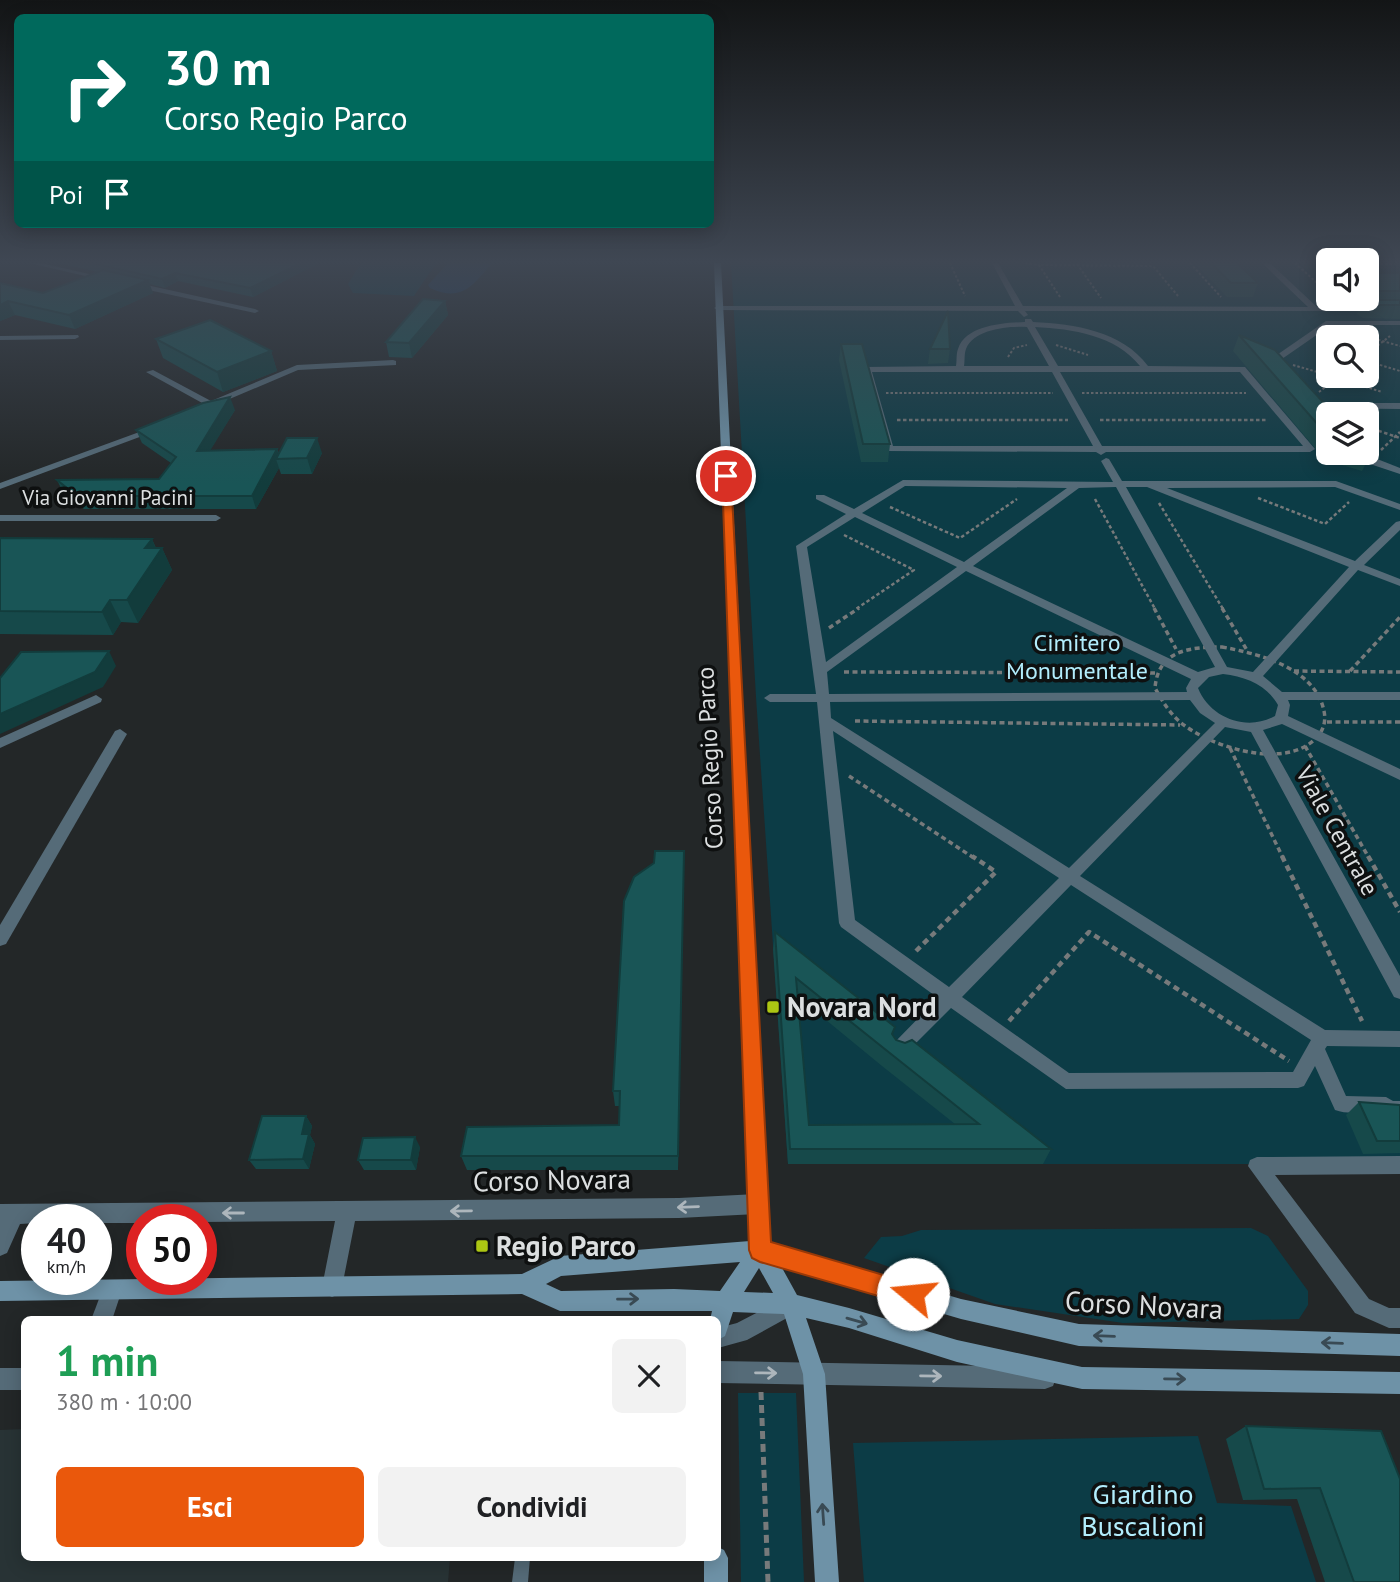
<!DOCTYPE html>
<html lang="it">
<meta charset="utf-8">
<style>
body{margin:0;font-family:"PT Sans",sans-serif;background:#f2f2f2;color:#202124;height:100vh;display:flex;flex-direction:column;font-size:26px;white-space:nowrap}
*{box-sizing:border-box;margin:0}
p{font-size:23px;color:#757577}
.icon{flex:none;width:38px;height:38px;fill:none;stroke:currentColor;stroke-width:2;stroke-linecap:round;stroke-linejoin:round}
.map{position:relative;flex:1;overflow:hidden}
.sheet{position:absolute;left:21px;top:1316px;width:700px;height:245px;display:flex;flex-direction:column;background:#fff;border-radius:10px;box-shadow:0 4px 18px #0003}
.sheet>*{flex:none}
.top-card{position:absolute;left:14px;top:14px;width:700px;height:214px;border-radius:10px;box-shadow:0 4px 18px #0003;background:#00695c;color:#fff;overflow:hidden}
.fabs{position:absolute;left:1316px;top:248px;display:grid;gap:14px}
.fabs a{display:grid;place-items:center;width:63px;height:63px;border-radius:10px;background:#fff;box-shadow:0 4px 18px #0003;font-size:35px}
.speed{position:absolute;left:21px;top:1204px;display:flex;gap:14px;font-size:35px;font-weight:700;text-align:center}
.speed>*{display:grid;place-content:center;width:91px;height:91px;border-radius:50%;background:#fff;box-shadow:0 4px 18px #0003;line-height:1}
.speed small{font-size:18px;font-weight:400}
.speed .limit{border:10px solid #d22;background:#fff;color:#111}
.pin{position:absolute;display:grid;place-items:center;width:60px;height:60px;color:#fff;margin:-30px;border:4px solid #fff;border-radius:50%;box-shadow:0 2px 7px #0007}
.me{position:absolute;width:77px;margin:-38px;rotate:287deg;stroke-linejoin:round;filter:drop-shadow(0 0 5px #0008)}
.turn{display:flex;align-items:center;gap:24px;height:147px;padding:0 35px;font-size:32px}
.turn .icon{width:91px;height:91px;stroke-width:2.5}
.turn b{display:block;font-size:49px;line-height:60px}
.then{display:flex;align-items:center;height:66px;padding:0 35px;background:#0003;gap:14px;font-size:26px}
.round{display:grid;place-items:center;flex:none;width:74px;height:74px;border-radius:10px;background:#f2f2f2}
.overview{display:flex;align-items:center;justify-content:space-between;height:119px;padding:0 35px}
h1{font-size:42px;font-weight:700;line-height:52px;color:#1e9e55}
.action{display:flex;gap:14px;margin-top:auto;padding:14px 35px}
.action a{flex:1;height:80px;border-radius:10px;background:#ea580c;color:#fff;font-size:28px;font-weight:700;line-height:80px;text-align:center}
.action a+a{background:#f2f2f2;color:#202124}
.map>svg:first-child{display:block}
.built{fill:#283335}
.green{fill:#0c3c46;fill-rule:evenodd}
.water{fill:#1a3a5e}
.lines{fill:none;stroke-linecap:round;stroke-linejoin:round}
.path-far4{stroke:#777a7b;stroke-width:2;stroke-dasharray:2.5 2;stroke-linecap:butt}
.path-far3{stroke:#777a7b;stroke-width:2.5;stroke-dasharray:3.5 2.5;stroke-linecap:butt}
.path-far2{stroke:#777a7b;stroke-width:3.5;stroke-dasharray:5 3.5;stroke-linecap:butt}
.path-far1{stroke:#777a7b;stroke-width:4.5;stroke-dasharray:6 4.5;stroke-linecap:butt}
.path{stroke:#777a7b;stroke-width:5;stroke-dasharray:8 5;stroke-linecap:butt}
.lane{fill:#556b78;fill-rule:evenodd}
.street{fill:#556b78;fill-rule:evenodd}
.secondary{fill:#6e92a7;fill-rule:evenodd}
.wall{fill:#16494a;fill-rule:evenodd}
.shaded-wall{fill:#123c3c}
.building{fill:#195556;stroke:#123c3c;stroke-width:2;fill-rule:evenodd}
.oneway{stroke:#adb6bc}
.oneway2{stroke:#394a54}
.route{fill:#ea580c;stroke:#983908;stroke-width:2}
.poi-dot{fill:#acc613;stroke:#0e1010;stroke-width:2.5}
.labels{text-anchor:middle;stroke-width:7;stroke-linejoin:round;paint-order:stroke}
.far-street-label{font-size:21px;fill:#dcdfe0;stroke:#0e1010}
.park-label{font-size:24px;fill:#b2edfc;stroke:#0e1010}
.street-label{font-size:24px;fill:#dcdfe0;stroke:#0e1010}
.near-poi-label{font-size:28px;font-weight:bold;fill:#dcdfe0;stroke:#0e1010;text-anchor:start}
.near-street-label{font-size:28px;fill:#dcdfe0;stroke:#0e1010}
.near-park-label{font-size:28px;fill:#b2edfc;stroke:#0e1010}
</style>
<div class="map">
<svg width="1400" height="1582" viewBox="0 0 1400 1582">
<rect width="100%" height="100%" fill="#232728"/>
<path class="built" d="M24,1429V1558H450L448,1582H0V1430Z"/>
<g class="green">
<path d="M361,263H436L414,296L353,293L348,284Z"/>
<path d="M731,263H1328V299H1367V263H1400V1164H788L756,697ZM1328,338H1367V376H1328ZM1328,415H1367V453H1328Z"/>
<path d="M1251,1228L1268,1236L1308,1291V1305L1299,1319L1123,1323L995,1304L864,1258L881,1237L902,1236L921,1230Z"/>
<path d="M738,1393H796L804,1582H741Z"/>
<path d="M1198,1436L1217,1503L1291,1506L1316,1582H864L853,1443Z"/>
</g>
<path class="water" d="M448,263H492C473,285 462,303 430,288L428,285Z"/>
<g class="lines">
<g class="path-far4">
<path d="M950,263L965,296"/>
<path d="M1025,263L1039,265"/>
<path d="M1190,263L1221,297"/>
<path d="M1295,263L1328,293"/>
<path d="M1077,264L1101,298"/>
<path d="M1367,264H1396"/>
<path d="M1060,297L1039,265L1153,266L1178,296"/>
<path d="M1365,336L1400,346"/>
<path d="M1056,345L1088,355"/>
<path d="M1317,346L1328,350"/>
<path d="M1367,354L1390,336"/>
<path d="M1008,357L1014,348L1027,345"/>
<path d="M1367,361L1400,371"/>
<path d="M1293,365L1328,375"/>
<path d="M1331,376L1382,392"/>
<path d="M1319,392L1338,377"/>
<path d="M886,393H1053"/>
<path d="M1082,393H1246"/>
</g>
<g class="path-far3">
<path d="M897,420H1068"/>
<path d="M1100,420H1267"/>
<path d="M1367,427L1400,438"/>
<path d="M1381,450L1400,432"/>
<path d="M1258,498L1325,524L1349,502"/>
<path d="M1095,499L1155,609"/>
<path d="M1159,503L1223,609"/>
<path d="M890,507L960,538L1017,499"/>
<path d="M844,535L914,570L856,609"/>
</g>
<g class="path-far2">
<path d="M1154,608L1176,649"/>
<path d="M1222,608L1248,652"/>
<path d="M829,628L859,608"/>
<path d="M1222,647C1260,654 1315,668 1324,711C1326,720 1324,729 1318,736C1287,772 1210,747 1180,722C1169,712 1162,701 1155,688C1158,650 1190,647 1222,647Z"/>
<path d="M1294,671L1400,672"/>
<path d="M1350,671L1400,617"/>
<path d="M844,672L1155,673"/>
<path d="M855,721L1180,725"/>
<path d="M1327,722H1400"/>
<path d="M1305,746L1369,858"/>
<path d="M1230,748L1283,858"/>
<path d="M849,776L974,858"/>
</g>
<g class="path-far1">
<path d="M1282,856L1362,1021"/>
<path d="M1368,856L1400,912"/>
<path d="M916,951L996,872L972,856"/>
<path d="M1009,1021L1089,932L1289,1061"/>
</g>
<path class="path" d="M761,1392L768,1582"/>
<path class="lane" d="M515,1558H530L528,1582H512Z"/>
<g class="street">
<path d="M29,263H41L111,279L107,281Z"/>
<path d="M992,263H998L1023,306L1308,307L1262,263H1270L1317,307H1400V311H1025L1028,315L1024,317L1018,311L718,310L714,308L718,306H1015Z"/>
<path d="M133,282L255,309L259,311L255,313L130,286L129,284Z"/>
<path d="M1025,319H1031L1033,322C1075,324 1122,331 1148,366L1245,367L1315,449L1310,452H1106L1101,455L1096,452L886,451L864,367L956,366C957,361 956,354 958,349C966,325 1003,323 1025,322ZM1027,327L1049,366H964C965,362 964,354 966,349C974,329 1009,326 1027,327ZM1035,327C1073,329 1115,335 1140,366H1058ZM872,372H1052L1093,446H893ZM1060,372H1240L1303,446H1102Z"/>
<path d="M1326,321H1400V325H1331L1279,361L1285,369L1278,371L1270,361L1271,359Z"/>
<path d="M78,335L79,337L75,339L0,340V336Z"/>
<path d="M393,360L396,361V365L298,370L206,409L202,406L204,404L146,372L153,370L211,401L297,365Z"/>
<path d="M1315,403H1400V409L1312,408L1311,406Z"/>
<path d="M153,427L161,429L0,489V483Z"/>
<path d="M1352,453H1362L1400,468V474L1358,460Z"/>
<path d="M1106,458L1109,459L1122,481H1336L1400,504V510L1335,487L1167,488L1355,561L1396,522L1400,521V530L1364,565L1400,579V586L1358,570L1263,676L1282,692H1400V700H1288L1290,705L1288,716L1400,769V780L1282,724L1263,730L1400,976V999L1394,997L1251,732L1225,727L1080,876L1325,1030L1400,1031V1047L1327,1046L1325,1049L1346,1096L1386,1097L1393,1101H1400V1117C1391,1117 1384,1115 1377,1113C1363,1111 1348,1115 1335,1110L1315,1066L1304,1086L1298,1088L1066,1089L951,1008L905,1054L899,1057L893,1054L890,1049L893,1044L938,998L841,927L839,923L817,702H770L764,698L770,694H816L796,546L846,514L816,499V495H824L854,509L903,480L1113,482L1101,461ZM905,486L1067,488L964,562L862,513ZM1116,487L1215,667L1198,672L973,566L1079,488ZM1126,487H1147L1349,567L1253,672L1227,667ZM855,517L957,567L826,662L807,547ZM966,571L1191,679L1186,688L1187,692L829,694L827,672ZM1223,674C1246,677 1266,684 1278,705L1275,716C1247,732 1210,718 1198,688L1209,677ZM1190,700L1200,713L1215,723L1069,868L831,718L830,702ZM833,731L1059,878L949,987L855,920ZM1071,885L1311,1040L1293,1072L1069,1073L962,997Z"/>
<path d="M0,515H216L221,518L216,521H0Z"/>
<path d="M96,695L102,699L101,702L0,748V738Z"/>
<path d="M120,729L127,734L6,944L0,946V925L115,731Z"/>
<path d="M1400,1156V1174L1275,1175L1369,1299L1389,1308H1400V1328H1389L1355,1313L1248,1166L1250,1160L1257,1157Z"/>
<path d="M757,1194L764,1197L767,1204L764,1211L757,1214L679,1218L355,1221L342,1287L339,1294L332,1297L325,1294L322,1287L335,1221L201,1222V1220H142V1223H96V1220H37V1223L20,1224L7,1253L0,1256V1204L679,1198Z"/>
<path d="M112,1280L119,1283L122,1290L112,1320H91L105,1283Z"/>
<path d="M789,1296L796,1299L799,1306L796,1313L747,1340L718,1348V1328L737,1323Z"/>
<path d="M718,1361L1045,1367L1053,1370L1056,1378L1053,1386L1045,1389L718,1383Z"/>
<rect x="0" y="1368" width="24" height="22"/>
</g>
<g class="secondary">
<path d="M714,263H721L770,1243L961,1299L1079,1324L1400,1334V1356L1079,1346L961,1319L781,1266L797,1295L849,1308L957,1340L1082,1367L1400,1372V1394L1082,1389L957,1362L849,1328L806,1318L825,1374L839,1582H815L803,1374L784,1314L733,1312L725,1336L718,1340V1320H710L712,1311H560L522,1294L0,1301V1281L522,1274L560,1256L750,1241ZM740,1262L720,1291L674,1289L561,1291L546,1284L561,1276ZM759,1268L773,1293L744,1292Z"/>
<path d="M718,1547L724,1550L728,1558V1582H704V1558H718Z"/>
</g>
</g>
<g class="wall">
<path d="M58,263H319L253,297L178,281L165,288L149,284L153,293L75,329L15,315L0,321V283L43,293L98,272Z"/>
<path d="M1194,263H1237L1258,283L1253,297H1227Z"/>
<path d="M1300,263H1328V288Z"/>
<path d="M1367,273H1400V319L1363,318L1357,314L1361,304H1347L1341,299H1367Z"/>
<path d="M445,301L448,315L412,358L389,357L386,342Z"/>
<path d="M1239,335L1328,415V453H1367V449L1371,453L1362,471L1325,460L1233,351Z"/>
<path d="M156,339L271,351L277,371L223,392L163,358Z"/>
<path d="M841,344L890,444L888,462H861L839,360Z"/>
<path d="M930,349H950L948,363L928,364Z"/>
<path d="M235,410L210,450L277,449L279,453H322L312,474H281L279,468L256,509H84L64,494L57,480L159,479L171,463L142,443L136,430Z"/>
<path d="M0,538L152,539L156,548H162L172,570L138,623L121,622L113,635L0,634Z"/>
<path d="M684,851L678,1170H467L461,1156L619,1125L620,1106H615L613,1091Z"/>
<path d="M775,932L893,1035L896,1040L1051,1149L1043,1164H788L773,949ZM798,997L882,1066L955,1124L809,1125Z"/>
<path d="M1359,1102L1400,1105V1153L1363,1154L1346,1115Z"/>
<path d="M306,1116L312,1126L310,1135L315,1144L309,1169H256L249,1160Z"/>
<path d="M420,1147L416,1170H364L358,1160Z"/>
<path d="M1246,1426L1400,1479V1582H1325L1297,1499L1243,1500L1226,1439Z"/>
</g>
<g class="shaded-wall">
<path d="M301,263H319L253,297L250,288Z"/>
<path d="M175,273L178,281L165,288L162,279Z"/>
<path d="M148,280L153,293L75,329L69,315Z"/>
<path d="M8,301L15,315L0,321V305Z"/>
<path d="M445,301L448,315L412,358L409,343Z"/>
<path d="M271,351L277,371L223,392L217,372Z"/>
<path d="M230,397L235,410L202,464L197,451Z"/>
<path d="M317,438L322,453L312,474L307,458Z"/>
<path d="M277,449L280,459H276L279,468L256,509L252,496Z"/>
<path d="M152,539L158,554L162,548L172,570L138,623L127,600L145,548Z"/>
<path d="M110,600L121,622L113,635L102,612Z"/>
<path d="M109,651L116,666L103,687L0,734V714Z"/>
<path d="M684,851V867L678,1170V1156Z"/>
<path d="M306,1116L312,1126L310,1135L315,1144L309,1169L303,1159L302,1134Z"/>
<path d="M415,1137L420,1147L416,1170L411,1160Z"/>
</g>
<g class="building">
<path d="M92,263H301L250,288L175,273L162,279Z"/>
<path d="M1211,263H1237L1258,283H1231Z"/>
<path d="M1320,263H1328V270Z"/>
<path d="M103,270L148,280L69,315L8,301L0,305V283L43,293Z"/>
<rect x="1367" y="273" width="33" height="18"/>
<path d="M423,299L445,301L409,343L386,342Z"/>
<path d="M1363,300H1400V305H1369Z"/>
<path d="M948,311L950,349H930Z"/>
<path d="M210,320L271,351L217,372L156,339Z"/>
<path d="M1239,335L1275,350L1335,415H1328V436Z"/>
<path d="M841,344H862L890,444H863Z"/>
<path d="M230,397L197,451L277,449L252,496H77L57,480L159,479L176,457L136,430L203,403Z"/>
<path d="M287,438H317L307,458L276,459Z"/>
<path d="M0,538L152,539L145,548H162L127,600H110L102,612L0,611Z"/>
<path d="M109,651L95,672L0,714V678L21,652Z"/>
<path d="M655,851H684L678,1156H461L467,1127L619,1125L620,1091H613L624,901L634,877L654,863Z"/>
<path d="M775,932L895,1027L892,1034L896,1040L905,1043L912,1040L1051,1149H790ZM796,978L886,1050L979,1124L809,1125Z"/>
<path d="M1359,1102L1400,1105V1141H1377Z"/>
<path d="M262,1116H306L302,1134H309L303,1159L249,1160Z"/>
<path d="M415,1137L411,1160H358L363,1138Z"/>
<path d="M1246,1426L1381,1431L1400,1479V1582H1354L1320,1488L1264,1489Z"/>
</g>
<defs><path id="oneway-shaft" d="M-6 0H5M1.5-3L5.5 0L1.5 3" fill="none" stroke-width="1.6" stroke-linecap="round" stroke-linejoin="round" transform="scale(1.75)"/></defs>
<g class="oneway">
<use href="#oneway-shaft" transform="translate(688 1207) rotate(178)"/>
<use href="#oneway-shaft" transform="translate(461 1211) rotate(179)"/>
<use href="#oneway-shaft" transform="translate(233 1213) rotate(180)"/>
<use href="#oneway-shaft" transform="translate(766 1373) rotate(1)"/>
<use href="#oneway-shaft" transform="translate(931 1376) rotate(1)"/>
</g>
<g class="oneway2">
<use href="#oneway-shaft" transform="translate(628 1299) rotate(-1)"/>
<use href="#oneway-shaft" transform="translate(857 1321) rotate(16)"/>
<use href="#oneway-shaft" transform="translate(1104 1336) rotate(-178)"/>
<use href="#oneway-shaft" transform="translate(1332 1343) rotate(-178)"/>
<use href="#oneway-shaft" transform="translate(1175 1379) rotate(1)"/>
<use href="#oneway-shaft" transform="translate(823 1514) rotate(-94)"/>
</g>
<linearGradient id="sky" x2="0" y2="1"><stop stop-color="#131516"/><stop offset="0.54" stop-color="#3f4753"/><stop offset="1" stop-color="#3f4753" stop-opacity="0"/></linearGradient>
<rect width="1400" height="484" fill="url(#sky)"/>
<path class="route" d="M722,473L731,476L771,1242L921,1286L925,1294L921,1303L913,1306L760,1262L752,1258L749,1250Z"/>
<g class="poi-dot">
<rect x="766" y="1000" width="14" height="14" rx="3.5"/>
<rect x="475" y="1239" width="14" height="14" rx="3.5"/>
</g>
<g class="labels">
<g class="far-street-label">
<text x="108" y="505">Via Giovanni Pacini</text>
</g>
<g class="park-label">
<text x="1077" y="651">Cimitero<tspan x="1077" dy="28">Monumentale</tspan></text>
</g>
<g class="street-label">
<text transform="translate(710 758) rotate(-93)" y="8">Corso Regio Parco</text>
<text transform="translate(1337 831) rotate(61)" y="8">Viale Centrale</text>
</g>
<g class="near-poi-label">
<text x="787" y="1017">Novara Nord</text>
<text x="496" y="1256">Regio Parco</text>
</g>
<g class="near-street-label">
<text transform="translate(552 1180) rotate(-1)" y="10">Corso Novara</text>
<text transform="translate(1144 1305) rotate(3)" y="10">Corso Novara</text>
</g>
<g class="near-park-label">
<text x="1143" y="1504">Giardino<tspan x="1143" dy="32">Buscalioni</tspan></text>
</g>
</g>
</svg>
<div class="fabs">
<a><svg class="icon" aria-label="sound" viewBox="0 0 24 24"><path d="M4 9h4l5-4v14l-5-4H4zM17 9q2 3 0 6"/></svg></a>
<a><svg class="icon" aria-label="search" viewBox="0 0 24 24"><circle cx="10" cy="10" r="6"/><path d="M15 15l6 6"/></svg></a>
<a><svg class="icon" aria-label="layers" viewBox="0 0 24 24"><path d="M12 4l9 5-9 5-9-5zM3 14l9 5 9-5"/></svg></a>
</div>
<div class="speed"><div>40<small>km/h</small></div><div class="limit">50</div></div>
<div class="pin" style="left:726px;top:476px;background:#d93025"><svg class="icon" aria-label="arrive" viewBox="0 0 24 24"><path d="M6 21V4h12l-3 4 3 4H6"/></svg></div>
<svg class="me" style="left:913px;top:1294px" viewBox="-20 -20 40 40"><circle r="19" fill="#fff"/><path d="M0-13L10 11 0 6-10 11z" fill="#ea580c"/></svg>
<div class="top-card">
<div class="turn"><svg class="icon" aria-label="right" viewBox="0 0 24 24"><path d="M7 20v-9h11M14 6l5 5-5 5"/></svg><div><b>30 m</b>Corso Regio Parco</div></div>
<div class="then">Poi<svg class="icon" aria-label="arrive" viewBox="0 0 24 24"><path d="M6 21V4h12l-3 4 3 4H6"/></svg></div>
</div>
<section class="sheet">
<div class="overview"><div><h1>1 min</h1><p>380 m · 10:00</p></div><a class="round"><svg class="icon" aria-label="close" viewBox="0 0 24 24"><path d="M6 6l12 12M18 6L6 18"/></svg></a></div>
<div class="action"><a>Esci</a><a>Condividi</a></div>
</section>
</div>
